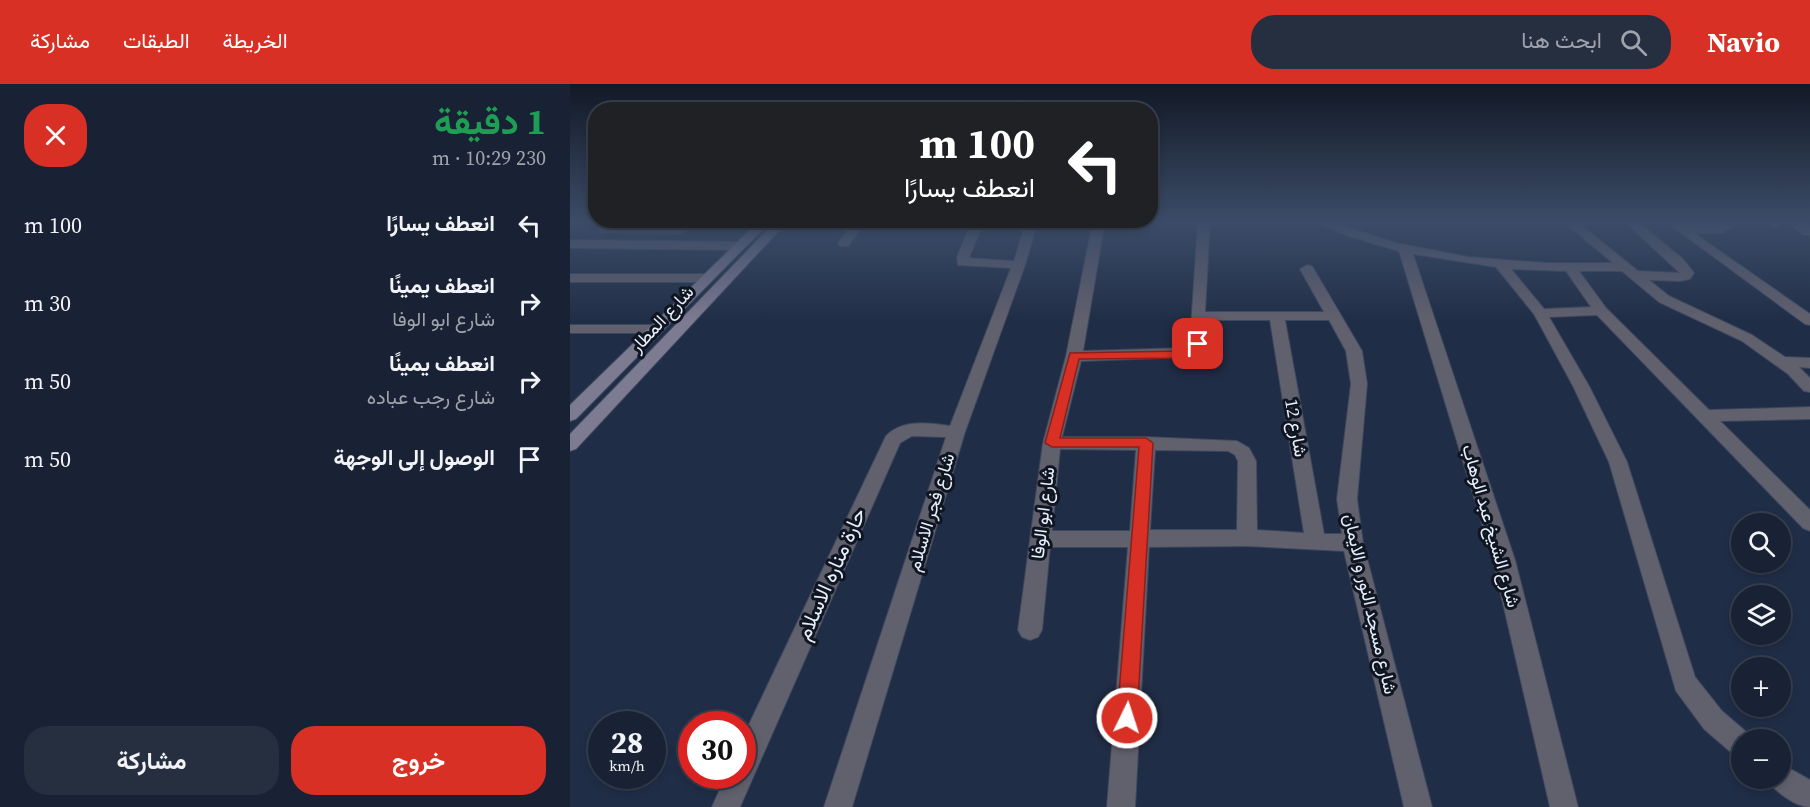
<!DOCTYPE html>
<html lang="ar">
<meta charset="utf-8">
<style>
body{margin:0;font-family:"Source Serif 4",Vazirmatn,serif;background:#252f40;color:#f1f3f6;direction:rtl;height:100vh;display:flex;flex-direction:column;font-size:22px;white-space:nowrap}
*{box-sizing:border-box;margin:0}
p{font-size:20px;color:#9fa4ac}
.icon{flex:none;width:33px;height:33px;fill:none;stroke:currentColor;stroke-width:2;stroke-linecap:round;stroke-linejoin:round}
.map{position:relative;flex:1;overflow:hidden;direction:ltr}
.panel{display:flex;flex-direction:column;background:#182234;width:570px}
.panel>*{flex:none}
.hud{position:absolute;left:18px;top:18px;width:570px;height:126px;border-radius:24px;box-shadow:0 3px 9px #0003,0 0 0 2px #363f4f;direction:rtl;background:#202124;color:#fff;overflow:hidden}
.controls{position:absolute;left:1161px;top:429px;display:grid;gap:12px}
.controls a{display:grid;place-items:center;width:60px;height:60px;border-radius:50%;background:#182234;box-shadow:0 3px 9px #0003,0 0 0 2px #363f4f;font-size:30px}
.speed{position:absolute;left:18px;top:627px;display:flex;gap:12px;font-size:30px;font-weight:700;text-align:center}
.speed>*{display:grid;place-content:center;width:78px;height:78px;border-radius:50%;background:#182234;box-shadow:0 3px 9px #0003,0 0 0 2px #363f4f;line-height:1}
.speed small{font-size:15px;font-weight:400}
.speed .limit{border:9px solid #d22;background:#fff;color:#111}
.pin{position:absolute;display:grid;place-items:center;width:51px;height:51px;color:#fff;margin:-26px;border-radius:12px;box-shadow:0 3px 9px #0006}
.me{position:absolute;width:66px;margin:-33px;rotate:4deg;stroke-linejoin:round;filter:drop-shadow(0 0 4px #0008)}
.turn{display:flex;align-items:center;gap:21px;height:126px;padding:0 24px;font-size:27px}
.turn .icon{width:78px;height:78px;stroke-width:2.5}
.turn b{display:block;font-size:42px;line-height:51px}
.round{display:grid;place-items:center;flex:none;width:63px;height:63px;border-radius:24px;background:#252f40}
.head{display:flex;align-items:center;justify-content:space-between;height:102px;padding:0 24px}
h1{font-size:36px;font-weight:700;line-height:45px;color:#1e9e55}
.cta{display:flex;gap:12px;margin-top:auto;padding:12px 24px}
.cta a{flex:1;height:69px;border-radius:24px;background:#d93025;color:#fff;font-size:24px;font-weight:700;line-height:69px;text-align:center}
.cta a+a{background:#252f40;color:#f1f3f6}
ul{padding:0;list-style:none}
li{display:flex;align-items:center;gap:18px;height:78px;padding:0 24px}
li div{flex:1}
li b{display:block;font-size:22px}
li em{font-style:normal}
header{display:flex;align-items:center;gap:36px;box-sizing:border-box;height:84px;padding:0 30px;background:#d93025;color:#fff}
header strong{font-size:28px}
nav{display:flex;gap:33px;margin-inline-start:auto;font-size:21px}
.search{width:420px;height:54px;background:#252f40;display:flex;align-items:center;gap:15px;box-sizing:border-box;padding:0 21px;border-radius:24px;color:#9fa4ac;font-size:22px}
main{display:flex;flex:1;min-height:0}
.map>svg:first-child{display:block}
.lines{fill:none;stroke-linecap:round;stroke-linejoin:round}
.street-casing{stroke:#3c485f;stroke-width:2}
.secondary-casing{stroke:#3c485f;stroke-width:2}
.street{fill:#61606d;fill-rule:evenodd}
.secondary{fill:#7d7b91;fill-rule:evenodd}
.route{fill:#d93025;stroke:#8d1f18;stroke-width:1.5}
.labels{text-anchor:middle;stroke-width:6;stroke-linejoin:round;paint-order:stroke}
.street-label{font-size:18px;fill:#e7effc;stroke:#101621}
.near-street-label{font-size:21px;fill:#e7effc;stroke:#101621}
</style>
<header>
<strong>Navio</strong>
<div class="search"><svg class="icon" aria-label="search" viewBox="0 0 24 24"><circle cx="10" cy="10" r="6"/><path d="M15 15l6 6"/></svg>ابحث هنا</div>
<nav><a>الخريطة</a><a>الطبقات</a><a>مشاركة</a></nav>
</header>
<main>
<div class="map">
<svg width="1240" height="723" viewBox="0 0 1240 723">
<rect width="100%" height="100%" fill="#202d46"/>
<g class="lines">
<g class="street-casing">
<g id="street">
<path d="M285,137H297L278,162H270L268,159Z"/>
<path d="M402,137H414L399,174L444,177L456,137H468L455,181L395,348L282,723H254L376,353L342,352L330,359L170,723H142L156,692H172V655L316,352C332,335 358,339 380,342L441,184L388,181L387,173Z"/>
<path d="M523,137H535L513,267L617,264L620,259L628,137H640L635,228H754L730,185L737,181L742,182L792,267L797,300L787,415L793,459L862,723H834L774,467L677,462L579,463L565,723H537L558,463H480L472,546L468,553L460,556L452,553L448,546L473,359L496,272ZM635,236H700L734,449L687,446L686,377L679,364L667,357L576,353H492L511,277L619,273C638,266 635,253 635,236ZM715,236H759L776,267L781,300L767,415L772,450H754ZM490,365L566,366L560,447H482ZM585,366L658,367L665,371L668,377L667,446H580Z"/>
<path d="M743,137H759L826,159L899,173L977,179H1043L993,137H1006L1068,187L1110,189L1054,137H1067L1113,175L1124,189L1120,195L1110,197L1079,196L1099,212L1182,251L1215,273L1240,274V284L1229,283L1240,294V308L1234,307L1218,290L1172,257L1089,218L1052,187H1009L1036,224L1139,326L1240,323V335L1150,337L1240,426V447L1233,444L1027,231L979,233L1019,302L1057,378L1125,593L1152,627L1181,652L1183,656H1172V674L1163,670L1134,645L1106,607L1039,378L1003,302L964,230L926,183L843,170L945,476L1008,723H980L923,476L829,167L781,153ZM941,185L996,187L1021,223L974,225Z"/>
<path d="M1095,137H1108L1114,141H1150L1148,137H1160L1164,142L1152,149H1124L1240,230V241L1235,240Z"/>
<path d="M1195,137H1208L1211,140L1205,144Z"/>
<path d="M1217,137H1230L1240,144V151H1233Z"/>
<path d="M34,142H111L117,146L111,150L30,149L28,146Z"/>
<path d="M0,156L170,158L176,162L170,166L0,164Z"/>
<path d="M0,190H137L144,194L137,198H0Z"/>
<path d="M0,241H86L93,245L86,249H0Z"/>
<path d="M1210,679L1240,696V723C1226,723 1203,707 1197,694H1210Z"/>
</g>
</g>
<g class="secondary-casing">
<g id="secondary">
<path d="M189,137H201L6,335L0,337V321Z"/>
<path d="M206,137H218L6,365L0,367V350Z"/>
</g>
</g>
<use href="#street" class="street"/>
<use href="#secondary" class="secondary"/>
</g>
<linearGradient id="sky" x2="0" y2="1"><stop stop-color="#121926"/><stop offset="0.58" stop-color="#3c4c68"/><stop offset="1" stop-color="#3c4c68" stop-opacity="0"/></linearGradient>
<rect width="1240" height="238" fill="url(#sky)"/>
<path class="route" d="M628,256L634,260C628,267 623,271 614,274L509,275L490,354H576L583,359L567,634L564,640L557,643L550,640L547,634L569,363H482L475,359L500,269L612,267Z"/>
<g class="labels">
<g class="street-label">
<text transform="translate(92 235) rotate(-47)" y="6">شارع المطار</text>
<text transform="translate(726 344) rotate(80)" y="6">شارع 12</text>
<text transform="translate(361 428) rotate(-73)" y="6">شارع فجر الاسلام</text>
<text transform="translate(473 429) rotate(-83)" y="6">شارع ابو الوفا</text>
<text transform="translate(921 442) rotate(74)" y="6">شارع الشيخ عبد الوهاب</text>
<text transform="translate(800 520) rotate(77)" y="6">شارع مسجد النور و الايمان</text>
</g>
<g class="near-street-label">
<text transform="translate(261 490) rotate(-66)" y="7">حارة مناره الاسلام</text>
</g>
</g>
</svg>
<div class="controls">
<a><svg class="icon" aria-label="search" viewBox="0 0 24 24"><circle cx="10" cy="10" r="6"/><path d="M15 15l6 6"/></svg></a>
<a><svg class="icon" aria-label="layers" viewBox="0 0 24 24"><path d="M12 4l9 5-9 5-9-5zM3 14l9 5 9-5"/></svg></a>
<a>+</a>
<a>−</a>
</div>
<div class="speed"><div>28<small>km/h</small></div><div class="limit">30</div></div>
<div class="pin" style="left:628px;top:260px;background:#d93025"><svg class="icon" aria-label="arrive" viewBox="0 0 24 24"><path d="M6 21V4h12l-3 4 3 4H6"/></svg></div>
<svg class="me" style="left:557px;top:634px" viewBox="-20 -20 40 40"><circle r="17" fill="#d93025" stroke="#fff" stroke-width="3"/><path d="M0-11L8 9 0 5-8 9z" fill="#fff"/></svg>
<div class="hud">
<div class="turn"><svg class="icon" aria-label="left" viewBox="0 0 24 24"><path d="M17 20v-9H6M10 6l-5 5 5 5"/></svg><div><b>100 m</b>انعطف يسارًا</div></div>
</div>
</div>
<section class="panel">
<div class="head"><div><h1>1 دقيقة</h1><p>230 m · 10:29</p></div><a class="round" style="background:#d93025;color:#fff"><svg class="icon" aria-label="close" viewBox="0 0 24 24"><path d="M6 6l12 12M18 6L6 18"/></svg></a></div>
<ul>
<li><svg class="icon" aria-label="left" viewBox="0 0 24 24"><path d="M17 20v-9H6M10 6l-5 5 5 5"/></svg><div><b>انعطف يسارًا</b></div><em>100 m</em></li>
<li><svg class="icon" aria-label="right" viewBox="0 0 24 24"><path d="M7 20v-9h11M14 6l5 5-5 5"/></svg><div><b>انعطف يمينًا</b><p>شارع ابو الوفا</p></div><em>30 m</em></li>
<li><svg class="icon" aria-label="right" viewBox="0 0 24 24"><path d="M7 20v-9h11M14 6l5 5-5 5"/></svg><div><b>انعطف يمينًا</b><p>شارع رجب عباده</p></div><em>50 m</em></li>
<li><svg class="icon" aria-label="arrive" viewBox="0 0 24 24"><path d="M6 21V4h12l-3 4 3 4H6"/></svg><div><b>الوصول إلى الوجهة</b></div><em>50 m</em></li>
</ul>
<div class="cta"><a>خروج</a><a>مشاركة</a></div>
</section>
</main>
